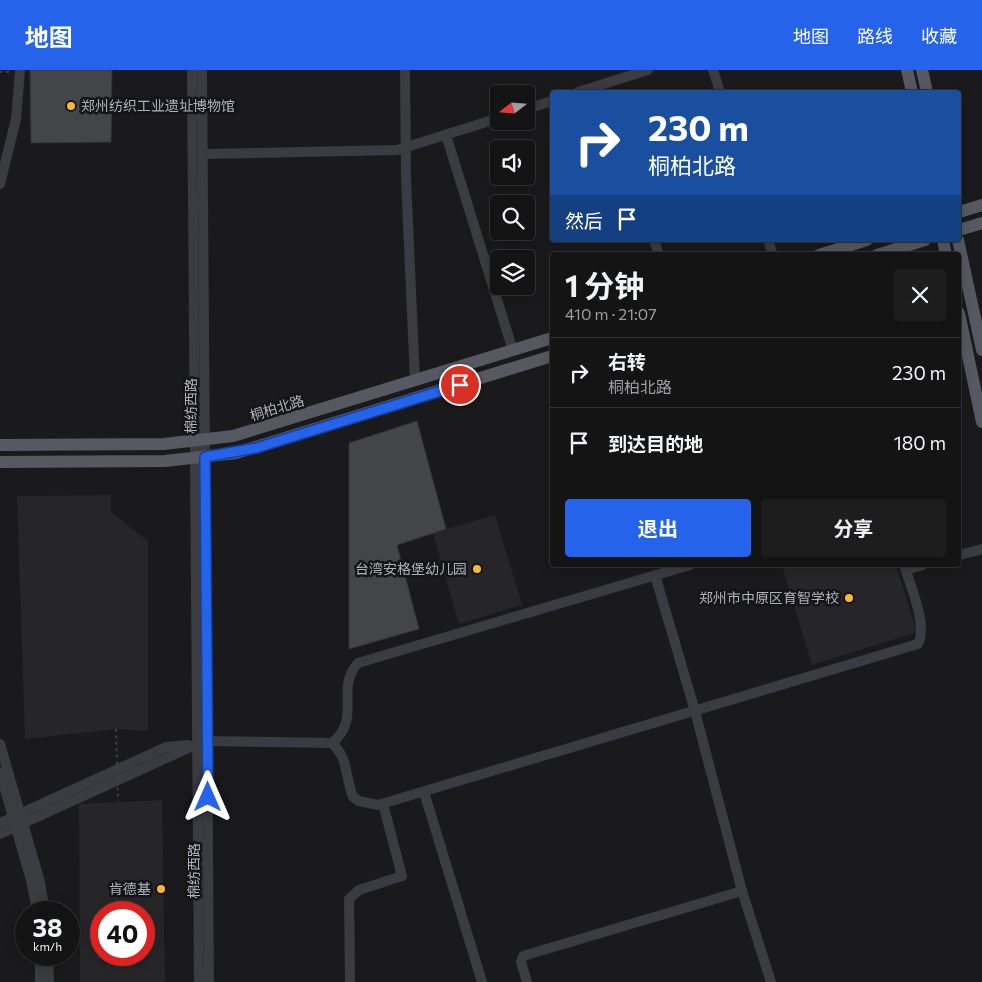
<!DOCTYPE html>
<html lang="zh">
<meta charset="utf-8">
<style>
body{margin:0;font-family:Commissioner,"Noto Sans SC",sans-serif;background:#1d1d1e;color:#f1f3f6;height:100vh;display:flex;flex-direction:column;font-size:19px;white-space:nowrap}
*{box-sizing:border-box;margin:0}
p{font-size:16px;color:#9d9ea0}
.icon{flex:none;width:28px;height:28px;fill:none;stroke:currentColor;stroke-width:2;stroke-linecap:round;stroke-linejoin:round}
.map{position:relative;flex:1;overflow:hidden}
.drawer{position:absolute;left:550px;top:182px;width:411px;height:315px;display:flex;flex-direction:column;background:#141415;border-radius:5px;box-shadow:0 2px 12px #0003,0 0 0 1px #333334}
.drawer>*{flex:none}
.hud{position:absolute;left:550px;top:20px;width:411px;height:152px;border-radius:5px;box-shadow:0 2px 12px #0003,0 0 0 1px #333334;background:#1a4fa0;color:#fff;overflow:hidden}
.needle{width:32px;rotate:253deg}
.fabs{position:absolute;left:490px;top:15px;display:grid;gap:10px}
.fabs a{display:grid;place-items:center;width:45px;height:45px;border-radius:5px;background:#141415;box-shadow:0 2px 12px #0003,0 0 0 1px #333334;font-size:25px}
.speed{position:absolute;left:15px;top:831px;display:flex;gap:10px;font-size:25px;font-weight:700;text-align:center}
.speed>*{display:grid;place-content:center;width:65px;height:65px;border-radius:50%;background:#141415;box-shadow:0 2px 12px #0003,0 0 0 1px #333334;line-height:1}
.speed small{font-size:12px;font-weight:400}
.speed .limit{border:8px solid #d22;background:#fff;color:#111}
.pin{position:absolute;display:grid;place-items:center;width:42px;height:42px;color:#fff;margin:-21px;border:2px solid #fff;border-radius:50%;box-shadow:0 1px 5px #0007}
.me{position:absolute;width:55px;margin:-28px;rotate:0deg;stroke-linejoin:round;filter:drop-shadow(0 0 4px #0008)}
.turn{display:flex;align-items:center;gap:18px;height:105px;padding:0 15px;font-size:22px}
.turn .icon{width:65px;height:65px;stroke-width:2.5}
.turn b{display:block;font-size:35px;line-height:42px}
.then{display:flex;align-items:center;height:48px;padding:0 15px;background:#0003;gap:10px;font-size:19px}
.round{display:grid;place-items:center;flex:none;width:52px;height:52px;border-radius:5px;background:#1d1d1e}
.overview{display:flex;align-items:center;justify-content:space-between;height:85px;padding:0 15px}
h1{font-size:30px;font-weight:700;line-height:38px}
.button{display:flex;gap:10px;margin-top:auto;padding:10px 15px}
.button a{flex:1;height:58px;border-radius:5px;background:#2563eb;color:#fff;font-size:20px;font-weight:700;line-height:58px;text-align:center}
.button a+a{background:#1d1d1e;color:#f1f3f6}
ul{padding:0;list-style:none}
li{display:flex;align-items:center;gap:15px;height:70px;padding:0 15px;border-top:1px solid #333334}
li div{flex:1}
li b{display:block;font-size:19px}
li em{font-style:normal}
header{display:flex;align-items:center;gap:30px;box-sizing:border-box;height:70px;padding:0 25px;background:#2563eb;color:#fff}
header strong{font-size:24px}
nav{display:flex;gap:28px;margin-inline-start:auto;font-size:18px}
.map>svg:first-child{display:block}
.built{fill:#262629;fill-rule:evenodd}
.building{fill:#444549;stroke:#343438}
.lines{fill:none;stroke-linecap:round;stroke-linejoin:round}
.path{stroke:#404349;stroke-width:2;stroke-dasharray:2.5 4;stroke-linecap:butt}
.minor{stroke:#3a3c42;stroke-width:10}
.major{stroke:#565961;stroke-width:12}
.path-bridge{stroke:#404349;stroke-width:2;stroke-dasharray:2.5 4;stroke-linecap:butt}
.route-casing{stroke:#184099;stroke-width:12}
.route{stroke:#2563eb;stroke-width:9}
.poi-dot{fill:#fcb832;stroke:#151517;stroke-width:2}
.labels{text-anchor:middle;stroke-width:5;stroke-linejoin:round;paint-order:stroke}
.poi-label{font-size:14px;fill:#acb1bc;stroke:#151517;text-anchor:end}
.street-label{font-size:14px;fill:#acb1bc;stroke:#151517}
</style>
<header>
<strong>地图</strong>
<nav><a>地图</a><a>路线</a><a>收藏</a></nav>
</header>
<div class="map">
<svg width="982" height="912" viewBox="0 0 982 912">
<rect width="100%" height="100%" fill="#1a1a1c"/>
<g class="built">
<path d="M111,425V442L148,471V661L116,659L25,669L17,426Z"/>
<path d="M495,445L522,535L459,554L433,463Z"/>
<path d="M782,495H896L917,562L812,595Z"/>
<path d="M162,730L165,912H80L79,734ZM101,842H144V885H101Z"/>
</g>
<g class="building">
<path d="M30,0H112L111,72L31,73Z"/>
<path d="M417,351L446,459L397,475L419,559L349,579V373Z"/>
</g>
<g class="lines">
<path class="path" d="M0,2H10"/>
<g class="minor">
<path d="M192,0L199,912"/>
<path d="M202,0L209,912"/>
<path d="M405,0L406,108L415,311"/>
<path d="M713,0L720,22"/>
<path d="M578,22L648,0"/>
<path d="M526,39L552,31"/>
<path d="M446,65L513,281"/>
<path d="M203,84L397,80L499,48"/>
<path d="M0,114L16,49L20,0"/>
<path d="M654,170L659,185"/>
<path d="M768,170L773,185"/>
<path d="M959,485L982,479"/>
<path d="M906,500L923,495"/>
<path d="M655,505L695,641L742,821L771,912"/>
<path d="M207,671L332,673C363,647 334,620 358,593L690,495"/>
<path d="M332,673C349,689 345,707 353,727L359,731L378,735L918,574C928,555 910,515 904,495"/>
<path d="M0,674L40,812L45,842"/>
<path d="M0,702L32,814L37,842"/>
<path d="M424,722L482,912"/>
<path d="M0,753L166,677L188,675"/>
<path d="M0,764L197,674"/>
<path d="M40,885V912"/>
<path d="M48,885L49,912"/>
<path d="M350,912L349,829L359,820L402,806L383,734"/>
<path d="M527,912L521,892L523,886L742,821"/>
</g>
<g class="major">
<path d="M907,0L912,22"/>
<path d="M922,0L927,22"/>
<path d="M959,142L982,135"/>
<path d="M959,160L982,153"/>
<path d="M943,170L946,185"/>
<path d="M958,170L982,280"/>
<path d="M819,185L867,170"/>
<path d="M877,185L925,170"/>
<path d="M959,243L982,352"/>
<path d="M0,375L164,374L233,366L552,268"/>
<path d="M0,392L165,391L236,383L552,286"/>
</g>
<path class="path-bridge" d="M116,659L118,731"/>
</g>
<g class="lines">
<g class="route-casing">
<path id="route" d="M208,727L205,387L256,378L460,315"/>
</g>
<use href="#route" class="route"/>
</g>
<g class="poi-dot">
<circle cx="71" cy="36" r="5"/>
<circle cx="477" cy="499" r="5"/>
<circle cx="849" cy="528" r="5"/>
<circle cx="161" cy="819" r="5"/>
</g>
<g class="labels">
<g class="poi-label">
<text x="81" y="41" text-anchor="start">郑州纺织工业遗址博物馆</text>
<text x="467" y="504">台湾安格堡幼儿园</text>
<text x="839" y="533">郑州市中原区育智学校</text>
<text x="151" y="824">肯德基</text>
</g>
<g class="street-label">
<text transform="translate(191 336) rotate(-90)" y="5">棉纺西路</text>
<text transform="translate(277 338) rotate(-17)" y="5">桐柏北路</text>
<text transform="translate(194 801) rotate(-90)" y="5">棉纺西路</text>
</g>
</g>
</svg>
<div class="fabs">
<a><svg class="needle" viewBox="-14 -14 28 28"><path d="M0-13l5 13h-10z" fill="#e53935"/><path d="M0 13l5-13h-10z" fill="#9d9ea0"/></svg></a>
<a><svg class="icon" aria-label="sound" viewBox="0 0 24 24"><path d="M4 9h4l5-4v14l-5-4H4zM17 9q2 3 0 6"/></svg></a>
<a><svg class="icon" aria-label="search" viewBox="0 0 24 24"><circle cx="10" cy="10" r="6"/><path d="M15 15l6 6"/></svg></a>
<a><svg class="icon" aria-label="layers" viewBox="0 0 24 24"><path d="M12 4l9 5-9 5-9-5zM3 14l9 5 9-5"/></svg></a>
</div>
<div class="speed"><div>38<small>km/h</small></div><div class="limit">40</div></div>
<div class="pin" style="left:460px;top:315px;background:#d93025"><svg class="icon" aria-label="arrive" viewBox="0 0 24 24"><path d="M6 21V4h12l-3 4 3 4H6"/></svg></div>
<svg class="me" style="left:208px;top:727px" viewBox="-20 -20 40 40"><path d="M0-17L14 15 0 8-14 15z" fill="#2563eb" stroke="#fff" stroke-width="4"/></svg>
<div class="hud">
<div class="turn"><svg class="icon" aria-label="right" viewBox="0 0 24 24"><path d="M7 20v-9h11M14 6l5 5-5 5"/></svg><div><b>230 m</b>桐柏北路</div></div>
<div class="then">然后<svg class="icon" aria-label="arrive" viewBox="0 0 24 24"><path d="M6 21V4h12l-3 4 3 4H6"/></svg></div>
</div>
<section class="drawer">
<div class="overview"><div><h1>1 分钟</h1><p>410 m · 21:07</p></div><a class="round"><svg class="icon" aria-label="close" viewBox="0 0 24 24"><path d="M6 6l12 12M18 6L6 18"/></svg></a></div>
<ul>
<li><svg class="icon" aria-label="right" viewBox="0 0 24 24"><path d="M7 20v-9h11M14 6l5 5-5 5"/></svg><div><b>右转</b><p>桐柏北路</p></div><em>230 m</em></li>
<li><svg class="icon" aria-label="arrive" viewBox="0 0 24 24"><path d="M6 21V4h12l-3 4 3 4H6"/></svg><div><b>到达目的地</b></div><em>180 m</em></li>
</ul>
<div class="button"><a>退出</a><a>分享</a></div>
</section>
</div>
